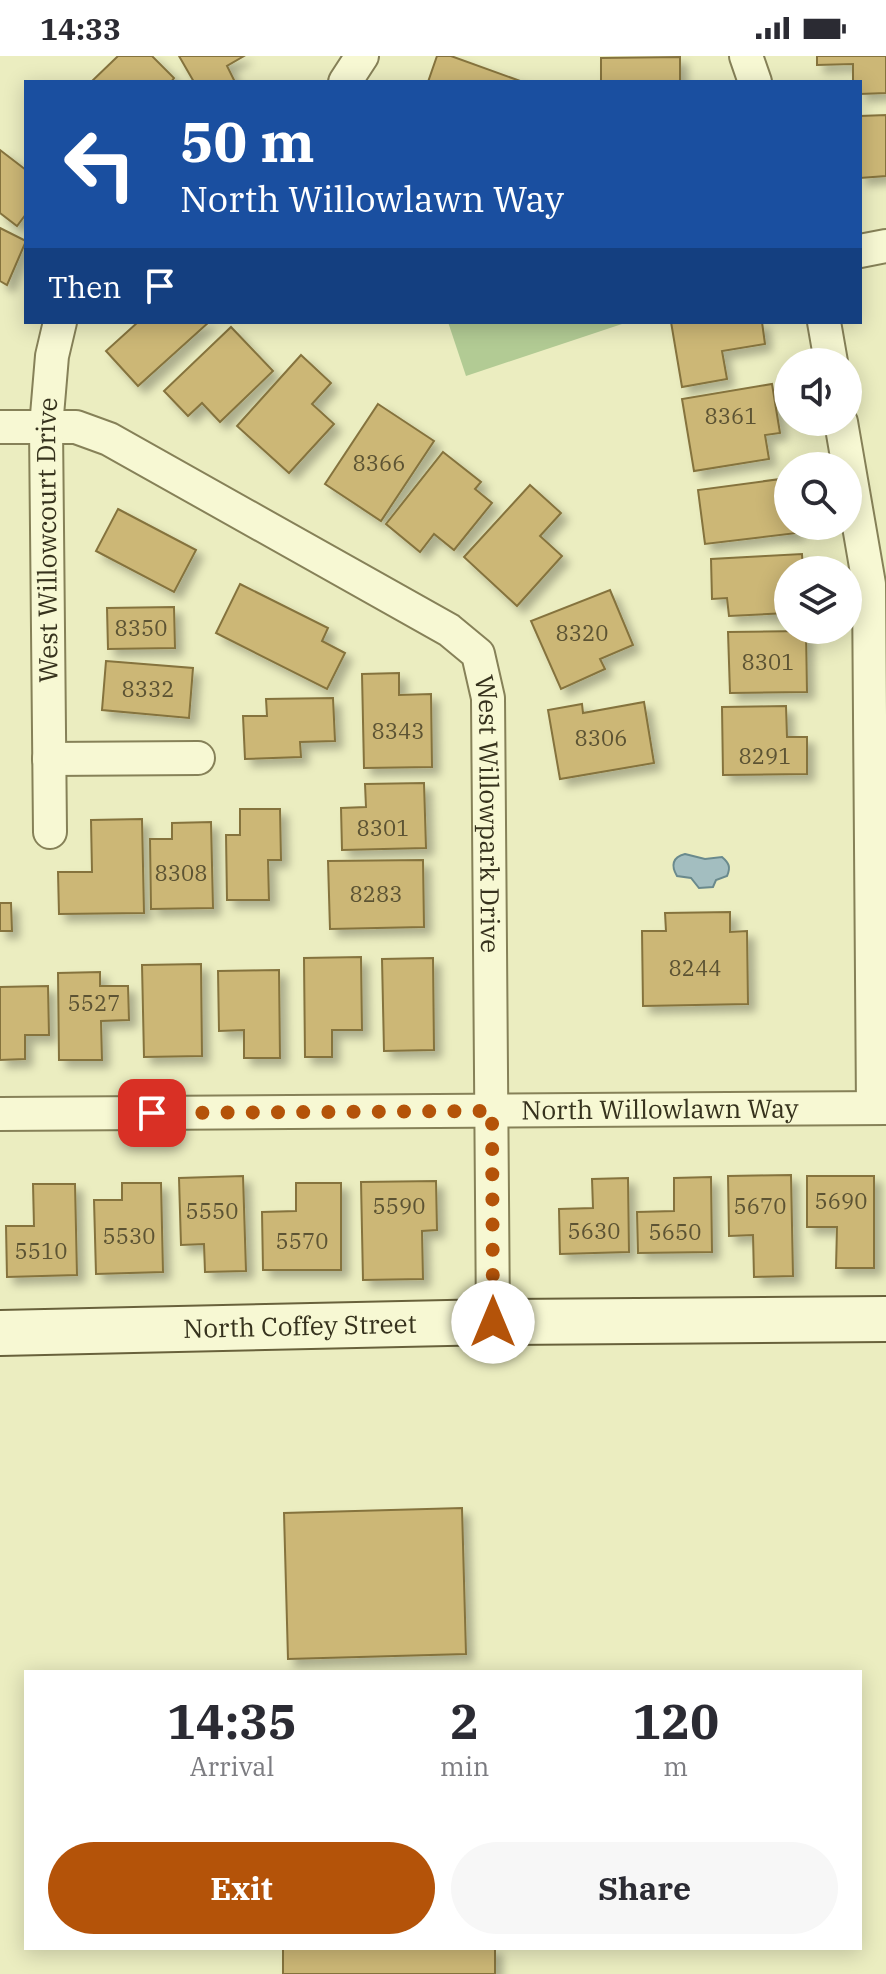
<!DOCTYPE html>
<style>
body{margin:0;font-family:"IBM Plex Serif",serif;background:#f7f7f7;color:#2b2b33;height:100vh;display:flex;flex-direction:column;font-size:30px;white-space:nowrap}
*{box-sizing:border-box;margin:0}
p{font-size:26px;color:#7c7c81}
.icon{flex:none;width:44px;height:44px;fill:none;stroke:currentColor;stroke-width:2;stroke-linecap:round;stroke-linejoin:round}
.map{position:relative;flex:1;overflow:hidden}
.panel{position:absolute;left:24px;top:1614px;width:838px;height:280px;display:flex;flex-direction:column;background:#fff;border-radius:0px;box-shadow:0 4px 20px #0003}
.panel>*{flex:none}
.top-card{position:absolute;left:24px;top:24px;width:838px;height:244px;border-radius:0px;box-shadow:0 4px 20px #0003;background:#1a4fa0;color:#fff;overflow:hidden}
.tools{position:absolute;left:774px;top:292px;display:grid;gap:16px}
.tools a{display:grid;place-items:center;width:88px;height:88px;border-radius:50%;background:#fff;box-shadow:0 4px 20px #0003;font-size:40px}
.pin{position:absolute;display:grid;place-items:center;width:68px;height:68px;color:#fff;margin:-34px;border-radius:16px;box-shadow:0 4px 12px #0006}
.me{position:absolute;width:88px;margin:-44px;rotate:0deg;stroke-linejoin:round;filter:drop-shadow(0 0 6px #0008)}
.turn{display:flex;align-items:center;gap:28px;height:168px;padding:0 24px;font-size:36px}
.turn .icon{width:104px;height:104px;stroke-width:2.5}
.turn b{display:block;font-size:56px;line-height:68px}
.then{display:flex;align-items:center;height:76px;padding:0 24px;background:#0003;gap:16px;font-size:30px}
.eta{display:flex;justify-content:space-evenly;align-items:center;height:136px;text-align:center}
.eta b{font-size:48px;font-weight:700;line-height:56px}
.action{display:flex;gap:16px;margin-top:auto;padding:16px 24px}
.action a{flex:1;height:92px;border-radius:48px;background:#b45309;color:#fff;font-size:32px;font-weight:700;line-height:92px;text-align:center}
.action a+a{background:#f7f7f7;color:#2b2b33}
.status{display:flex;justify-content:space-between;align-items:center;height:56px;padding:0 40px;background:#fff;direction:ltr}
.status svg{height:22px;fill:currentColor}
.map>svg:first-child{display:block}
.green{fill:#b2cb94}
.water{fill:#a3bec0;stroke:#6a8a8d;stroke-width:2}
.building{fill:#ccb776;stroke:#85733e;stroke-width:2;filter:url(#shadow)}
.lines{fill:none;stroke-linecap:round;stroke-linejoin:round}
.street-casing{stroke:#868158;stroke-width:36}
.secondary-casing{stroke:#68613b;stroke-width:48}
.street{stroke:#f7f8d3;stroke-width:32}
.secondary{stroke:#f7f8d3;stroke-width:44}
.route{stroke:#b45309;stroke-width:14;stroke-dasharray:0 25.2}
.labels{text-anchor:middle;stroke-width:8;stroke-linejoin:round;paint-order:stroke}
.number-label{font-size:22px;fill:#5c5333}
.street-label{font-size:26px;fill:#36321d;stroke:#f3f5d0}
</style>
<div class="status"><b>14:33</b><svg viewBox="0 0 49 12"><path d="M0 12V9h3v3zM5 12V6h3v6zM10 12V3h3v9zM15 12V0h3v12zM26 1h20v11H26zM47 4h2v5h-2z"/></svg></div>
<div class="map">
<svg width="886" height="1918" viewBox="0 0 886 1918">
<defs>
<filter id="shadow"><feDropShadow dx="7" dy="7" stdDeviation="4" flood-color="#0004"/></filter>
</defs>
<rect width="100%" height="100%" fill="#ebedc0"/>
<path class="green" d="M448,266H628L466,320Z"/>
<path class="water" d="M685,798L705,803L722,801C729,807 731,811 727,820L716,824L713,831L699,832L691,822L677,820C671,810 672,801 685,798Z"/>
<g class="building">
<path d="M118,0H152L174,22L171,26H91Z"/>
<path d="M179,0H244L227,10L235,26H194Z"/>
<path d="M437,0H451L523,26H428Z"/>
<path d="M817,0H886V37L860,38V26H853V8L817,9Z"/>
<path d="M680,1V26H601V2Z"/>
<path d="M886,59V120L860,122V60Z"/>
<path d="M0,94L26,114V158L17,170L0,157Z"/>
<path d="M0,172L26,185L7,229L0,225Z"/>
<path d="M138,266H209L138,330L106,295Z"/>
<path d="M671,266H762L765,288L722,295L727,323L682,331Z"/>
<path d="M231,271L273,315L220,366L202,347L188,360L164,335Z"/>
<path d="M301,299L331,327L312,348L334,368L289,417L237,370Z"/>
<path d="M772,328L780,377L765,379L769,403L694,415L682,343Z"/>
<path d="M378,348L434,385L381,465L325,428Z"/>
<path d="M443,396L481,426L475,433L492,447L454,494L434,478L420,496L386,468Z"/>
<path d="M788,422V470H796L797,477L705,488L698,434Z"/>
<path d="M530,429L561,457L540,480L562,500L517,550L464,501Z"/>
<path d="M118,453L196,494L174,536L96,495Z"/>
<path d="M802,498L803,514H788V557L729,560L727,542L712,543L711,503Z"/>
<path d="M240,528L328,572L322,585L345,597L327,633L216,577Z"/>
<path d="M610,534L633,589L600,603L605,613L561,633L531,565Z"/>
<path d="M174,551L175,592L108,593L107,552Z"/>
<path d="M806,575L807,636L730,637L728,576Z"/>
<path d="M106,605L193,612L189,662L102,654Z"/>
<path d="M399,617V639L431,638L432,711L364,712L362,618Z"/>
<path d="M333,642L335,685L300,686L301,701L245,703L243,660H267L266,643Z"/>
<path d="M644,646L654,707L560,723L548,654L582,648L583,657Z"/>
<path d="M786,650L787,681H807V718L723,719L722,651Z"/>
<path d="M424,727L426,792L342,794L341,752L366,751L365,728Z"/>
<path d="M240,753H280L281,804H268L269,844H227L226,779H240Z"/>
<path d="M142,763L144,857L59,858L58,816H92L91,764Z"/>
<path d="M211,766L213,852L151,853L150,783H172V767Z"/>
<path d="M423,804L424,871L330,873L328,805Z"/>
<path d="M0,847H11L12,875H0Z"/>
<path d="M730,856V876L747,875L748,948L643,950L642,875H666L665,857Z"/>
<path d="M361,901L362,974H332V1001H305L304,902Z"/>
<path d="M433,902L434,994L384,995L382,903Z"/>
<path d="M201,908L202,1000L144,1001L142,909Z"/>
<path d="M279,914L280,1002H244V974L219,975L218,915Z"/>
<path d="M100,916V930H128L129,964L101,965L102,1004H59L58,917Z"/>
<path d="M48,930L49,979H25V1003L0,1004V931Z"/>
<path d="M791,1119L793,1220L754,1221L753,1179L729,1180L728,1120Z"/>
<path d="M243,1120L246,1215L205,1216L204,1188L181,1189L179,1122Z"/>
<path d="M807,1120H874V1212H836L837,1171H807Z"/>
<path d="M711,1121L712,1196L638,1197L637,1156L674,1155V1122Z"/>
<path d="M628,1122L629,1196L560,1198L559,1153L593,1152L592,1123Z"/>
<path d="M436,1125L437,1174L422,1175L423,1223L363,1224L361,1126Z"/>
<path d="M122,1127H161L163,1216L96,1218L94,1144H122Z"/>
<path d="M296,1127H341V1214H263L262,1156L296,1155Z"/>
<path d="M33,1128H75L77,1219L7,1221L6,1170H34Z"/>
<path d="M462,1452L466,1598L288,1603L284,1457Z"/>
<rect x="283" y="1892" width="212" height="26"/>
</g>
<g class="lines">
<g class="street-casing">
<g id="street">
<path d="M746,0L755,26"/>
<path d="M345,26L362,0"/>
<path d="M860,195L886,190"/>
<path d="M824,266L831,306"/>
<path d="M841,366L869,528L873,1052"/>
<path id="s1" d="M0,371H76L109,383L449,574L478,598L488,642L493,1266"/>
<path d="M49,703L198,702"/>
<path id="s2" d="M50,776L46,371L52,300L60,266"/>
<path id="s3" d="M0,1058L886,1052"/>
</g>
</g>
<g class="secondary-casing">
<g id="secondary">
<path id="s4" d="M0,1277L493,1266L886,1263"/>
</g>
</g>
<use href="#street" class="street"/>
<use href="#secondary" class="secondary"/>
</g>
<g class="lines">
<path class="route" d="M152,1057L492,1055L493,1266"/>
</g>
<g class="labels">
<g class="number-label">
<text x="731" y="368">8361</text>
<text x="379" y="415">8366</text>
<text x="141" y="580">8350</text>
<text x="582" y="585">8320</text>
<text x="768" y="614">8301</text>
<text x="148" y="641">8332</text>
<text x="398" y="683">8343</text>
<text x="601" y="690">8306</text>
<text x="765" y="708">8291</text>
<text x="383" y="780">8301</text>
<text x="181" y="825">8308</text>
<text x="376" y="846">8283</text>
<text x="695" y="920">8244</text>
<text x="94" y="955">5527</text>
<text x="841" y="1153">5690</text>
<text x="399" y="1158">5590</text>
<text x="760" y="1158">5670</text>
<text x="212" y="1163">5550</text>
<text x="594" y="1183">5630</text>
<text x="675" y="1184">5650</text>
<text x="129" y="1188">5530</text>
<text x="302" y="1193">5570</text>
<text x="41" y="1203">5510</text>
</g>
<g class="street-label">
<text dy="9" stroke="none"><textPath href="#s2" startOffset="292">West Willowcourt Drive</textPath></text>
<text dy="9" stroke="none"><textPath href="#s1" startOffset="700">West Willowpark Drive</textPath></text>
<text dy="9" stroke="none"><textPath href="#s3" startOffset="660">North Willowlawn Way</textPath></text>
<text dy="9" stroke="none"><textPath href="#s4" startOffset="300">North Coffey Street</textPath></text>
</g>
</g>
</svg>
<div class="tools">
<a><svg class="icon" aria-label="sound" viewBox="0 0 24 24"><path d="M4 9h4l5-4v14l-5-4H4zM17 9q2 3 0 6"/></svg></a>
<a><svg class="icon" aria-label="search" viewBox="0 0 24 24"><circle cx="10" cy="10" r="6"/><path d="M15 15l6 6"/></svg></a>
<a><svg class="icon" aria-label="layers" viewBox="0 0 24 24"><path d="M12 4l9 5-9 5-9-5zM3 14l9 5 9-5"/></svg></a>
</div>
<div class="pin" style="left:152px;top:1057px;background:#d93025"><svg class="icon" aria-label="arrive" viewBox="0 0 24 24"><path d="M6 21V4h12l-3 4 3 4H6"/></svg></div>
<svg class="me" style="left:493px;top:1266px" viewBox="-20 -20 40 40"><circle r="19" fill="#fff"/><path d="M0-13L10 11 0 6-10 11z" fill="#b45309"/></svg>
<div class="top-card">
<div class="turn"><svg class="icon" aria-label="left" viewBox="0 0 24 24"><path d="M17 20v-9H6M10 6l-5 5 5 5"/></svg><div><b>50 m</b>North Willowlawn Way</div></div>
<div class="then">Then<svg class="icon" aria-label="arrive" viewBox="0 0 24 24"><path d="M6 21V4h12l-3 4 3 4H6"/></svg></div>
</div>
<section class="panel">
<div class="eta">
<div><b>14:35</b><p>Arrival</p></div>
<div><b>2</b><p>min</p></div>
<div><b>120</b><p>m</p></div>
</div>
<div class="action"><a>Exit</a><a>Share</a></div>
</section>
</div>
